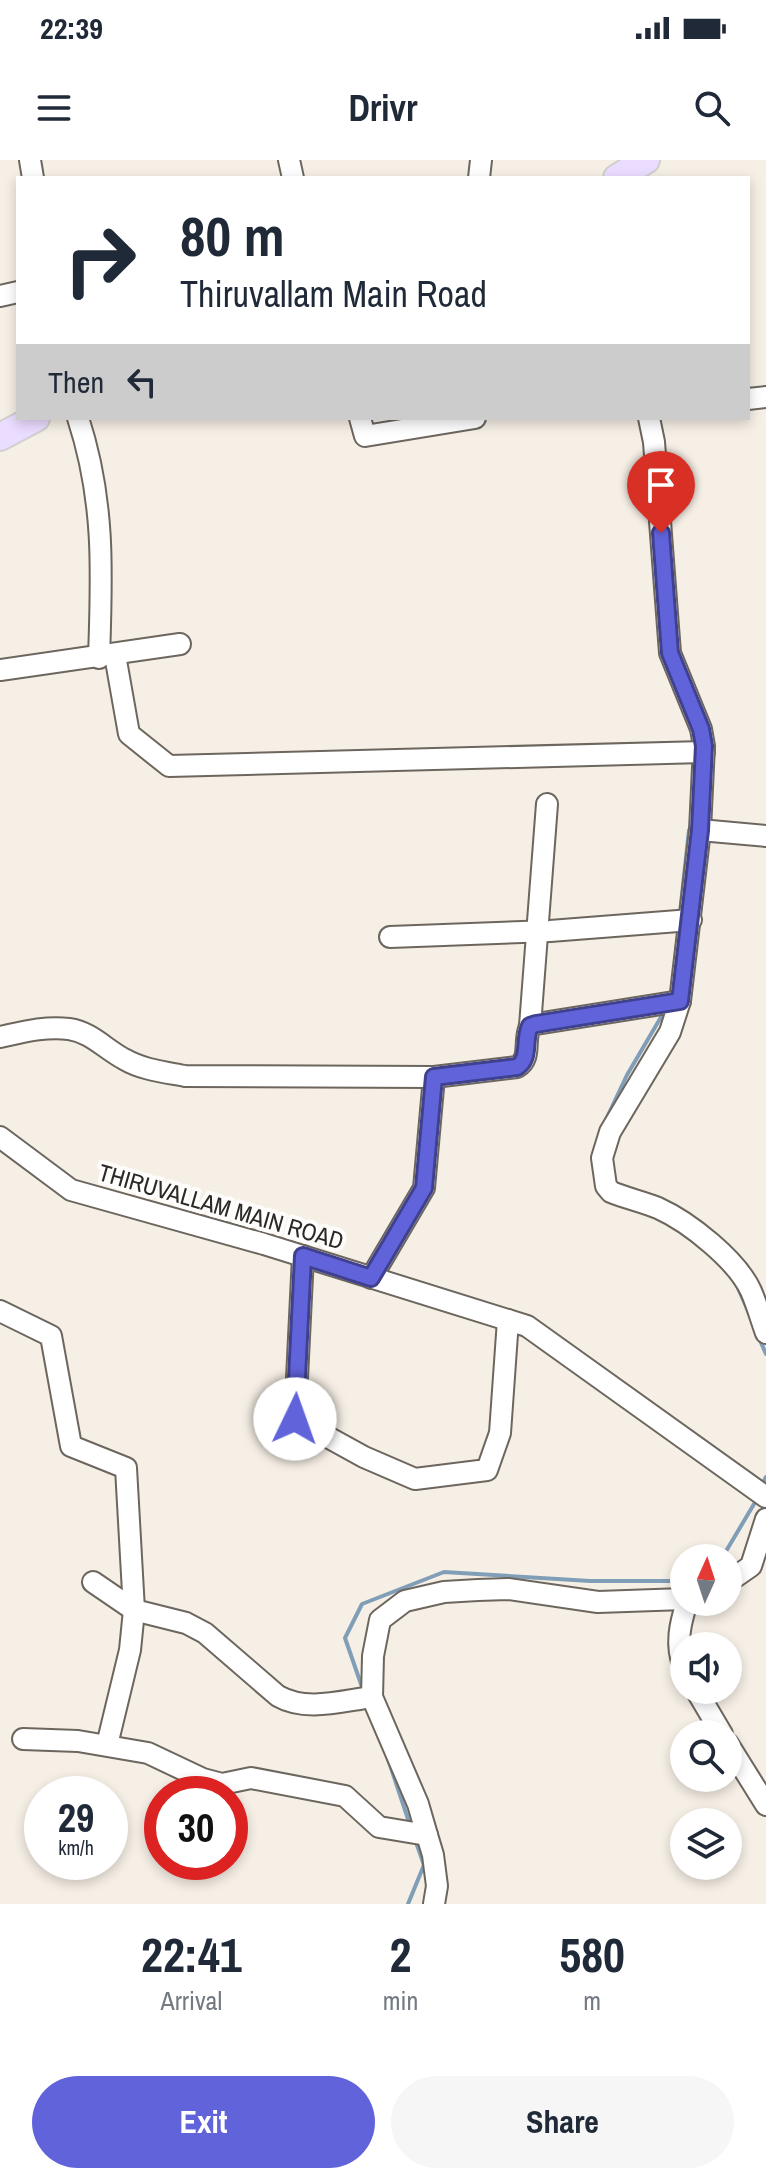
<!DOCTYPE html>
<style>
body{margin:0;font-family:"Archivo Narrow",sans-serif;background:#f6f6f7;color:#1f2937;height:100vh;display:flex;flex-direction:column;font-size:30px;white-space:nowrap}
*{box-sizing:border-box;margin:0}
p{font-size:26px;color:#747a83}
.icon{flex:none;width:44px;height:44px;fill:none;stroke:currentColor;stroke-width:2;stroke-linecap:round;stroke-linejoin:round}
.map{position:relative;height:1744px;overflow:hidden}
.panel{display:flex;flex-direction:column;background:#fff;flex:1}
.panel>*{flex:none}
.top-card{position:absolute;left:16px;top:16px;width:734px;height:244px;border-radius:0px;box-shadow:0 4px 12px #0003;background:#fff;color:#1f2937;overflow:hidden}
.needle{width:52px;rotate:3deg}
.fabs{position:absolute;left:670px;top:1384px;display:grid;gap:16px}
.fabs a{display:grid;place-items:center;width:72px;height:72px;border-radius:50%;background:#fff;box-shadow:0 4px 12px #0003;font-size:40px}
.speed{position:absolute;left:24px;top:1616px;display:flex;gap:16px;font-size:40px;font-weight:700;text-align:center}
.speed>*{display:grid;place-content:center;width:104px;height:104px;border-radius:50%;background:#fff;box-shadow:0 4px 12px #0003;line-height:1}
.speed small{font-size:20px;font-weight:400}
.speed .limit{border:12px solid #d22;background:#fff;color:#111}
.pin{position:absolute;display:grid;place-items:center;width:68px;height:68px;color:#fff;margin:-82px -34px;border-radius:50% 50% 50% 0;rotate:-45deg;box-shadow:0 0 8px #0007}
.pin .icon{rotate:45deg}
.me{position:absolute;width:88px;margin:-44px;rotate:3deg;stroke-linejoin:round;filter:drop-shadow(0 0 6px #0008)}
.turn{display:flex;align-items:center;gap:28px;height:168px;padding:0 32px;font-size:36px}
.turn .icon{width:104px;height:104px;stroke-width:2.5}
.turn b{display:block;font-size:56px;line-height:68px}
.then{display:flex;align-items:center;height:76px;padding:0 32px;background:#0003;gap:16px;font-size:30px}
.eta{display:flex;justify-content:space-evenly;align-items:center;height:136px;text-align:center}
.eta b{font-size:48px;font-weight:700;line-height:56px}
.primary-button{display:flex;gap:16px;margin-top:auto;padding:16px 32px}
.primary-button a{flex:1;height:92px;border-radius:48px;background:#6163db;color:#fff;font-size:32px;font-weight:700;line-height:92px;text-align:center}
.primary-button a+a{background:#f6f6f7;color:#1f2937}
.status{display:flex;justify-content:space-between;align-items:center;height:56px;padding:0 40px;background:#fff;direction:ltr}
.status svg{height:22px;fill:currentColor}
header{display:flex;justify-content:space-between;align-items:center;height:104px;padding:0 32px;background:#fff;font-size:36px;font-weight:700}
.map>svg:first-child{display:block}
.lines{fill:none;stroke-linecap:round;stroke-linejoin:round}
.stream{stroke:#809eb7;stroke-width:4}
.minor-casing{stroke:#6c665e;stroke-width:24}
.major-casing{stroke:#d0d0cf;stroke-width:30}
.minor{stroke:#fff;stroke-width:20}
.major{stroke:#ebddff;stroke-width:26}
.route-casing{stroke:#3f408e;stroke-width:20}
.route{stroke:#6163db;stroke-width:14}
.labels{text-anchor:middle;stroke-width:8;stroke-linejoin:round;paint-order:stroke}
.street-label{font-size:24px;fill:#2b2925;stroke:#fffdfb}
</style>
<div class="status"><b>22:39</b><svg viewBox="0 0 49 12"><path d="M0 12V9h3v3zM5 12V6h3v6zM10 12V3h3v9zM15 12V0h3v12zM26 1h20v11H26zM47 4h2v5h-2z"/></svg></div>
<header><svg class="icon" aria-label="menu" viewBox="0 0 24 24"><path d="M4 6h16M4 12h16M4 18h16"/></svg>Drivr<svg class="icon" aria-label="search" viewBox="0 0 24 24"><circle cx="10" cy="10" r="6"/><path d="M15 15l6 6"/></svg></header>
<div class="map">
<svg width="766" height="1744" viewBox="0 0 766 1744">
<rect width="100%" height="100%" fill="#f6efe6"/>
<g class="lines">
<g class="stream">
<path d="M680,753L689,670"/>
<path d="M676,793L679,766"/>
<path d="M602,968L627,915L664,852"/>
<path d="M594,994L599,976"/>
<path d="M737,1126L750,1155"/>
<path d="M759,1178L766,1194"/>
<path d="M764,1321L766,1317"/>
<path d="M722,1398L754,1344"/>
<path d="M362,1527L345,1478L362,1444L444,1412L590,1421H670L684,1417"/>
<path d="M387,1596L409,1662"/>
<path d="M408,1744L424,1705L417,1685"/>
</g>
<g class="minor-casing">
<g id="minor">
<path d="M30,0L33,18"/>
<path d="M289,0L293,18"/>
<path d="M479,18L481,0"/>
<path d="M0,136L18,132"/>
<path d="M748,239L766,237"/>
<path d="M78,258C105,340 102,413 99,498"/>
<path d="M360,258L365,276L475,258"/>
<path d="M649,258L654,282L670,493L701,569L704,586L700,670L680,841L670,872L610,972L602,998L606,1026L611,1032C626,1038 643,1042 658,1048C689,1062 737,1100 751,1131C757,1145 761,1159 766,1173"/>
<path d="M115,495L129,574L169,606L704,592"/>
<path d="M0,510L180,484"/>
<path d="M700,670L766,676"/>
<path d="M390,777L550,771L691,760"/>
<path d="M530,866L547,644"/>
<path d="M0,877C23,872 45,866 69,869C91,872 105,889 124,899C143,910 164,912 185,916L434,917L517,907C532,898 523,881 530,866L536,864L680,841"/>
<path d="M0,977L71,1030L264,1084L527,1166L766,1337"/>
<path d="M303,1096L295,1259L364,1297L415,1319L487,1310L500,1273L508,1160"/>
<path d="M371,1118L424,1028L434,917"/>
<path d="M0,1151L51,1176L71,1286L126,1308L134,1450L130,1490L107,1585"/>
<path d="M93,1422L134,1450L186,1463L205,1473L278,1536C306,1552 341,1541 372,1537"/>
<path d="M728,1422L751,1406L766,1359"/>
<path d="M684,1507C675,1485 680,1464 687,1442"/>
<path d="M696,1530L722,1574"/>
<path d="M23,1579L78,1581L148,1593L203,1619L222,1624L251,1618L345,1636L379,1667L427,1675"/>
<path d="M728,1584L766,1645"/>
<path d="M434,1744L437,1726L433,1695L427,1675L418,1644L372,1537L373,1496L380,1460L405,1441L444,1432L478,1430L508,1429L598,1442L684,1439"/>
</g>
</g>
<g class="major-casing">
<g id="major">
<path d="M617,18L646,0"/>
<path d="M0,277L36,258"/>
</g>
</g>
<use href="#minor" class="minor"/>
<use href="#major" class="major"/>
</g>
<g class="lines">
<g class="route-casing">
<path id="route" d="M295,1259L303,1096L371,1118L424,1028L434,917L517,907C531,898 523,881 530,866L536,864L680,841L700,670L704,586L701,569L670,493L661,373"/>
</g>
<use href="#route" class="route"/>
</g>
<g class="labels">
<g class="street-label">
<text transform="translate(221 1047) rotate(16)" y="8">THIRUVALLAM MAIN ROAD</text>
</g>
</g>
</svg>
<div class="fabs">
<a><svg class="needle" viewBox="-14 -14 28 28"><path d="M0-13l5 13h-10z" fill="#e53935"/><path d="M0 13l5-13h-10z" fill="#747a83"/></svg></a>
<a><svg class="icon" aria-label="sound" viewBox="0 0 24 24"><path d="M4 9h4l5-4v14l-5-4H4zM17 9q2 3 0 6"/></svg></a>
<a><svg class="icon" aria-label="search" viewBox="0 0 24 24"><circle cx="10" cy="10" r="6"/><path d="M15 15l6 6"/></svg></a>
<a><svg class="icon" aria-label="layers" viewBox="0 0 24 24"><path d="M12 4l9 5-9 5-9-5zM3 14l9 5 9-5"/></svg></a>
</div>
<div class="speed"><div>29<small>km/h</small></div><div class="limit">30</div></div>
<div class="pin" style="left:661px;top:373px;background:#d93025"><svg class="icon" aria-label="arrive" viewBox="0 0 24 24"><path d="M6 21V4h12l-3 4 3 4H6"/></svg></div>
<svg class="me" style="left:295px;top:1259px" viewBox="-20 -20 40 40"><circle r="19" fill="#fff"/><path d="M0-13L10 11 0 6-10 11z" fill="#6163db"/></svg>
<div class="top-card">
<div class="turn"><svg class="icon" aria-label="right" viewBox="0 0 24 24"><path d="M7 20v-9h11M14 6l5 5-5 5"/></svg><div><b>80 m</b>Thiruvallam Main Road</div></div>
<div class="then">Then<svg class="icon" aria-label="left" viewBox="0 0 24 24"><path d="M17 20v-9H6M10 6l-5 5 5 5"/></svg></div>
</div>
</div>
<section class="panel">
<div class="eta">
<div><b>22:41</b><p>Arrival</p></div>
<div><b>2</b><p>min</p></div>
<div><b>580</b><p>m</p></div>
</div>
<div class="primary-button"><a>Exit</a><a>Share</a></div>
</section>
